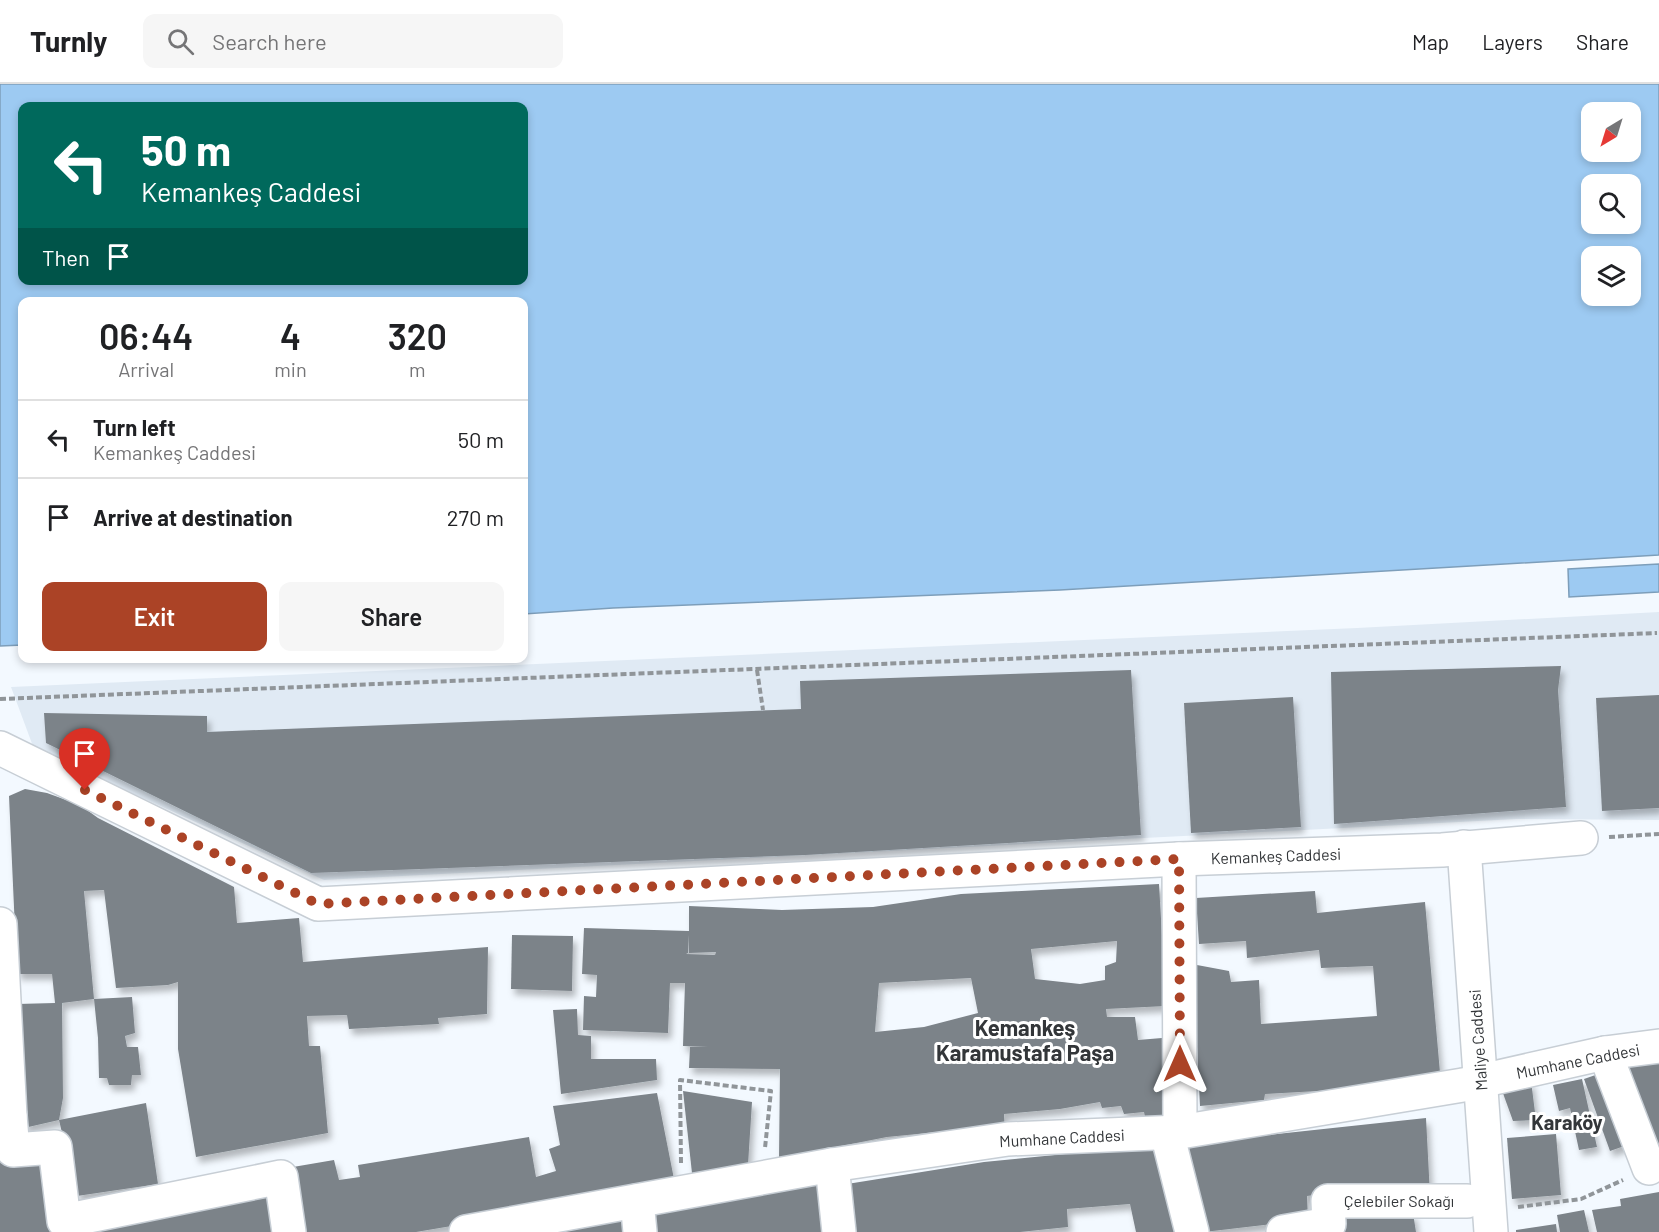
<!DOCTYPE html>
<meta charset="utf-8">
<style>
body{margin:0;font-family:Barlow,sans-serif;background:#f6f6f6;color:#202124;height:100vh;display:flex;flex-direction:column;font-size:22px;white-space:nowrap}
*{box-sizing:border-box;margin:0}
p{font-size:20px;color:#757577}
.icon{flex:none;width:33px;height:33px;fill:none;stroke:currentColor;stroke-width:2;stroke-linecap:round;stroke-linejoin:round}
.map{position:relative;flex:1;overflow:hidden}
.side{position:absolute;left:18px;top:213px;width:510px;height:366px;display:flex;flex-direction:column;background:#fff;border-radius:12px;box-shadow:0 3px 9px #0003}
.side>*{flex:none}
.hud{position:absolute;left:18px;top:18px;width:510px;height:183px;border-radius:12px;box-shadow:0 3px 9px #0003;background:#00695c;color:#fff;overflow:hidden}
.needle{width:39px;rotate:218deg}
.fabs{position:absolute;left:1581px;top:18px;display:grid;gap:12px}
.fabs a{display:grid;place-items:center;width:60px;height:60px;border-radius:12px;background:#fff;box-shadow:0 3px 9px #0003;font-size:30px}
.pin{position:absolute;display:grid;place-items:center;width:51px;height:51px;color:#fff;margin:-62px -26px;border-radius:50% 50% 50% 0;rotate:-45deg;box-shadow:0 0 6px #0007}
.pin .icon{rotate:45deg}
.me{position:absolute;width:66px;margin:-33px;rotate:0deg;stroke-linejoin:round;filter:drop-shadow(0 0 4px #0008)}
.turn{display:flex;align-items:center;gap:21px;height:126px;padding:0 24px;font-size:27px}
.turn .icon{width:78px;height:78px;stroke-width:2.5}
.turn b{display:block;font-size:42px;line-height:51px}
.then{display:flex;align-items:center;height:57px;padding:0 24px;background:#0003;gap:12px;font-size:22px}
.eta{display:flex;justify-content:space-evenly;align-items:center;height:102px;text-align:center}
.eta b{font-size:36px;font-weight:600;line-height:42px}
.primary-button{display:flex;gap:12px;margin-top:auto;padding:12px 24px}
.primary-button a{flex:1;height:69px;border-radius:12px;background:#ab4326;color:#fff;font-size:24px;font-weight:600;line-height:69px;text-align:center}
.primary-button a+a{background:#f6f6f6;color:#202124}
ul{padding:0;list-style:none}
li{display:flex;align-items:center;gap:18px;height:78px;padding:0 24px;border-top:2px solid #e0e0e0}
li div{flex:1}
li b{display:block;font-size:22px}
li em{font-style:normal}
header{display:flex;align-items:center;gap:36px;box-sizing:border-box;height:84px;padding:0 30px;background:#fff;border-bottom:2px solid #e0e0e0}
header strong{font-size:28px}
nav{display:flex;gap:33px;margin-inline-start:auto;font-size:21px}
.search{width:420px;height:54px;background:#f6f6f6;display:flex;align-items:center;gap:15px;box-sizing:border-box;padding:0 21px;border-radius:12px;color:#757577;font-size:22px}
.map>svg:first-child{display:block}
.built{fill:#e0eaf4}
.water{fill:#9dcaf2;stroke:#7d9eba;stroke-width:1.5;fill-rule:evenodd}
.building{fill:#7c8389;fill-rule:evenodd;filter:url(#shadow)}
.lines{fill:none;stroke-linecap:round;stroke-linejoin:round}
.minor-casing{stroke:#c7ced5;stroke-width:36}
.path{stroke:#909599;stroke-width:4;stroke-dasharray:6 3;stroke-linecap:butt}
.minor{stroke:#fff;stroke-width:33}
.route{stroke:#ab4326;stroke-width:10;stroke-dasharray:0 18}
.labels{text-anchor:middle;stroke-width:6;stroke-linejoin:round;paint-order:stroke}
.street-label{font-size:16px;fill:#333639;stroke:#fff}
.quarter-label{font-size:20px;font-weight:bold;fill:#333639;stroke:#fff}
.district-label{font-size:22px;font-weight:bold;fill:#333639;stroke:#fff}
</style>
<header>
<strong>Turnly</strong>
<div class="search"><svg class="icon" aria-label="search" viewBox="0 0 24 24"><circle cx="10" cy="10" r="6"/><path d="M15 15l6 6"/></svg>Search here</div>
<nav><a>Map</a><a>Layers</a><a>Share</a></nav>
</header>
<div class="map">
<svg width="1659" height="1148" viewBox="0 0 1659 1148">
<defs>
<filter id="shadow"><feDropShadow dx="3.5" dy="6" stdDeviation="3" flood-color="#0004"/></filter>
</defs>
<rect width="100%" height="100%" fill="#f3f9ff"/>
<path class="built" d="M1659,528V736L1517,735L324,796L34,665L11,603L1357,544Z"/>
<g class="water">
<path d="M0,0H1659V471L1060,506L613,524L524,530V218H22V561L0,562ZM22,22H524V196H22ZM1592,28H1630V68H1592ZM1592,100H1630V140H1592ZM1592,172H1630V212H1592Z"/>
<path d="M1659,480V508L1569,513L1568,485Z"/>
</g>
<g class="building">
<path d="M1561,582L1558,606L1566,723L1334,740L1331,588Z"/>
<path d="M1131,586L1141,751L805,771L311,789L46,659L44,629L207,632V648L801,625L800,597Z"/>
<path d="M1659,611V724L1602,727L1596,614Z"/>
<path d="M1293,613L1301,743L1191,749L1184,619Z"/>
<path d="M25,705L47,709L80,721L98,734L234,803L237,839L299,834L303,878L488,863L487,930L438,934L439,940L349,945L347,931L307,932L309,962H320L328,1049L196,1073L178,965V898L168,901L116,904L104,806L84,807L94,915L62,919L63,1014L59,1036L146,1019L158,1100L77,1112L59,1036L24,1044L17,920L55,919L52,890H17L9,712Z"/>
<path d="M1159,800L1166,922L1106,925L1107,933H1135L1138,956L1162,954L1168,1036L1146,1038L1144,1028L1124,1030L1121,1022L1102,1024L1100,1018L1060,1025L1004,1030L1005,1049L936,1048L917,1050L887,1053L779,1074L780,985L689,984L690,963H708L683,962L685,899H670L668,949L583,946L584,912L596,913L597,891L582,890L584,844L689,847V822L782,826L873,823L961,810ZM688,851L689,869L716,868L715,871L686,870L688,869ZM1117,857L1116,878L1105,882V896L1080,900L1035,895L1031,865ZM971,894L978,929L924,943L875,948L879,899Z"/>
<path d="M1315,807L1317,829L1425,818L1441,1000L1265,1010L1264,1016L1200,1022L1196,943L1197,881L1229,887L1231,898L1259,896L1261,940L1377,932L1373,882L1321,884L1319,866L1247,874L1246,857L1199,860L1196,814Z"/>
<path d="M512,851L573,852L572,907L511,905Z"/>
<path d="M132,913L135,949L125,952L127,963H138L141,991H132L131,1001H109L107,994H99L98,954L94,915Z"/>
<path d="M577,925L578,951L591,952V975H656L657,996L561,1010L553,926Z"/>
<path d="M1659,967V1061L1653,1063L1622,974Z"/>
<path d="M1607,987L1633,1059L1610,1067L1584,995Z"/>
<path d="M1582,995L1597,1063L1579,1066L1570,1024L1559,1027L1553,1001Z"/>
<path d="M1531,997L1536,1036L1513,1037L1500,1001Z"/>
<path d="M683,1007L752,1018L748,1081L692,1089Z"/>
<path d="M657,1009L674,1095L541,1127L416,1148H304L293,1083L334,1076L339,1096L360,1093L358,1081L529,1053L536,1093L556,1087L549,1065L560,1061L553,1022Z"/>
<path d="M1426,1034L1430,1111L1335,1108L1307,1112L1308,1136L1204,1148L1182,1062L1240,1054Z"/>
<path d="M1556,1050L1561,1111L1512,1115L1507,1054Z"/>
<path d="M1115,1065H1166L1181,1148H1136L1130,1120L1067,1125L1068,1143L1020,1148H849L841,1101L984,1078Z"/>
<path d="M0,1068H2L3,1081L44,1078L54,1143L275,1105L280,1148H0Z"/>
<path d="M825,1096L832,1148H650L647,1121Z"/>
<path d="M1659,1108V1148H1597L1592,1126L1621,1122L1620,1115Z"/>
<path d="M1584,1126L1589,1148H1560L1557,1131Z"/>
<path d="M1413,1129L1416,1148H1336L1334,1136Z"/>
<path d="M635,1131L637,1148H546Z"/>
<path d="M1556,1140L1557,1148H1516V1146Z"/>
</g>
<g class="lines">
<g class="minor-casing">
<g id="minor">
<path d="M0,664L318,820L1179,775L1442,766L1581,754"/>
<path d="M1464,763L1491,1148"/>
<path d="M1179,775L1180,1048"/>
<path d="M0,840L10,1032"/>
<path d="M1605,969L1649,1084"/>
<path d="M0,1033L10,1032L13,1066L55,1063L64,1137L281,1093L289,1148"/>
<path d="M1167,1049L1192,1148"/>
<path d="M832,1081L839,1148"/>
<path d="M637,1117L640,1148"/>
<path d="M466,1148L832,1081L1008,1055L1180,1048L1463,1001L1605,969L1659,962"/>
<path d="M1283,1148L1329,1140L1328,1117H1467"/>
</g>
</g>
<g class="path">
<path d="M757,586L763,626"/>
<path d="M0,615L1657,549"/>
<path d="M1609,753L1659,750"/>
<path d="M681,1079L680,996L771,1007L765,1064"/>
<path d="M1518,1123L1581,1115L1623,1096"/>
</g>
<use href="#minor" class="minor"/>
</g>
<g class="lines">
<path class="route" d="M85,706L318,820L1179,775L1180,980"/>
</g>
<g class="labels">
<g class="street-label">
<text transform="translate(1276 772) rotate(-2)" y="6">Kemankeş Caddesi</text>
<text transform="translate(1478 956) rotate(-94)" y="6">Maliye Caddesi</text>
<text transform="translate(1578 977) rotate(-11)" y="6">Mumhane Caddesi</text>
<text transform="translate(1062 1054) rotate(-3)" y="6">Mumhane Caddesi</text>
<text x="1399" y="1123">Çelebiler Sokağı</text>
</g>
<g class="quarter-label">
<text x="1567" y="1046">Karaköy</text>
</g>
<g class="district-label">
<text x="1025" y="952">Kemankeş<tspan x="1025" dy="25">Karamustafa Paşa</tspan></text>
</g>
</g>
</svg>
<div class="fabs">
<a><svg class="needle" viewBox="-14 -14 28 28"><path d="M0-13l5 13h-10z" fill="#e53935"/><path d="M0 13l5-13h-10z" fill="#757577"/></svg></a>
<a><svg class="icon" aria-label="search" viewBox="0 0 24 24"><circle cx="10" cy="10" r="6"/><path d="M15 15l6 6"/></svg></a>
<a><svg class="icon" aria-label="layers" viewBox="0 0 24 24"><path d="M12 4l9 5-9 5-9-5zM3 14l9 5 9-5"/></svg></a>
</div>
<div class="pin" style="left:85px;top:706px;background:#d93025"><svg class="icon" aria-label="arrive" viewBox="0 0 24 24"><path d="M6 21V4h12l-3 4 3 4H6"/></svg></div>
<svg class="me" style="left:1180px;top:980px" viewBox="-20 -20 40 40"><path d="M0-17L14 15 0 8-14 15z" fill="#ab4326" stroke="#fff" stroke-width="4"/></svg>
<div class="hud">
<div class="turn"><svg class="icon" aria-label="left" viewBox="0 0 24 24"><path d="M17 20v-9H6M10 6l-5 5 5 5"/></svg><div><b>50 m</b>Kemankeş Caddesi</div></div>
<div class="then">Then<svg class="icon" aria-label="arrive" viewBox="0 0 24 24"><path d="M6 21V4h12l-3 4 3 4H6"/></svg></div>
</div>
<section class="side">
<div class="eta">
<div><b>06:44</b><p>Arrival</p></div>
<div><b>4</b><p>min</p></div>
<div><b>320</b><p>m</p></div>
</div>
<ul>
<li><svg class="icon" aria-label="left" viewBox="0 0 24 24"><path d="M17 20v-9H6M10 6l-5 5 5 5"/></svg><div><b>Turn left</b><p>Kemankeş Caddesi</p></div><em>50 m</em></li>
<li><svg class="icon" aria-label="arrive" viewBox="0 0 24 24"><path d="M6 21V4h12l-3 4 3 4H6"/></svg><div><b>Arrive at destination</b></div><em>270 m</em></li>
</ul>
<div class="primary-button"><a>Exit</a><a>Share</a></div>
</section>
</div>
